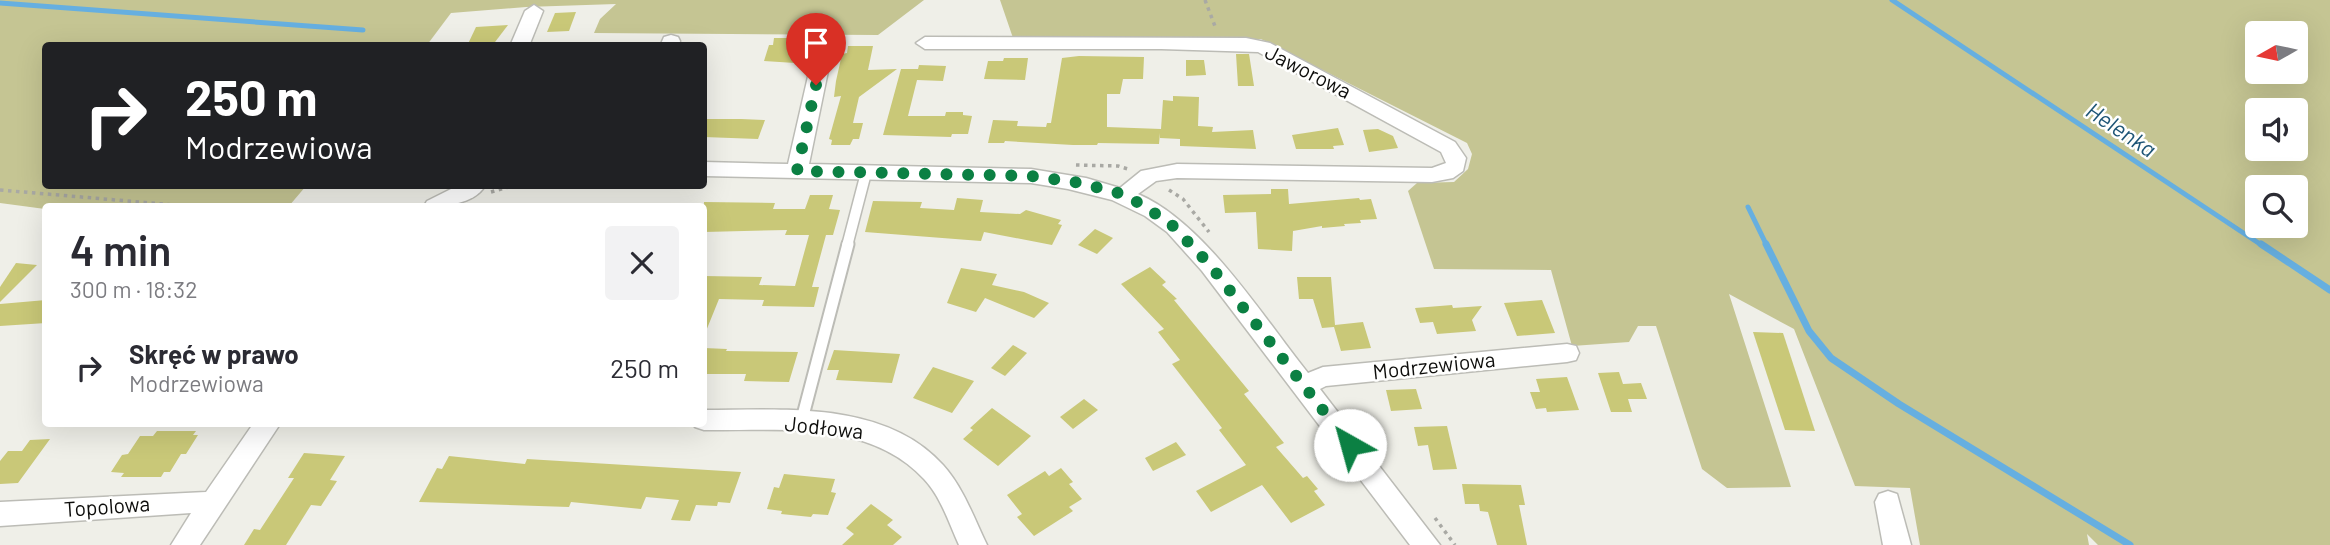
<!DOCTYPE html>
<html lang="pl">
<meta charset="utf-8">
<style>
body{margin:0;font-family:Barlow,sans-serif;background:#f2f2f3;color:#2b2b33;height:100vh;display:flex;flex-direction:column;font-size:26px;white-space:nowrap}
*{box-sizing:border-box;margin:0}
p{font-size:23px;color:#7c7c81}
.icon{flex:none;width:38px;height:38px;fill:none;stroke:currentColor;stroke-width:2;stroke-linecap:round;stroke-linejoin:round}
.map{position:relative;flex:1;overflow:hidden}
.panel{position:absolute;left:42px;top:203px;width:665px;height:224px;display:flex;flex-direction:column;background:#fff;border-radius:7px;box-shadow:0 7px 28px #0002}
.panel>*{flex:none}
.hud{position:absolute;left:42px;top:42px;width:665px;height:147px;border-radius:7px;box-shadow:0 7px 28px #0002;background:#202124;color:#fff;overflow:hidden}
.needle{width:46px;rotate:261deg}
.fabs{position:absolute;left:2245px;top:21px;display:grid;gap:14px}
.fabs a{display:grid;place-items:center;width:63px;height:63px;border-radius:7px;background:#fff;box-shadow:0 7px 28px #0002;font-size:35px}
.pin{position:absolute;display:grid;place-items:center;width:60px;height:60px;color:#fff;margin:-72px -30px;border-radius:50% 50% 50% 0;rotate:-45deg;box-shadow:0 0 7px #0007}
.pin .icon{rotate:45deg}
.me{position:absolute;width:77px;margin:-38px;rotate:322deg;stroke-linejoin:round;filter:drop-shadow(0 0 5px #0008)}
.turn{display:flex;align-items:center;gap:24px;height:147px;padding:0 28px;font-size:32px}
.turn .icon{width:91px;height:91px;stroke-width:2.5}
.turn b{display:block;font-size:49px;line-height:60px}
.round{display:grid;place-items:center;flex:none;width:74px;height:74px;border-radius:7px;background:#f2f2f3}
.head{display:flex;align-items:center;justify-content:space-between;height:119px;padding:0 28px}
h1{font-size:42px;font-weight:600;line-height:52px}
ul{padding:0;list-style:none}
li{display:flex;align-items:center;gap:21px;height:91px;padding:0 28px}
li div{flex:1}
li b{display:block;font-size:26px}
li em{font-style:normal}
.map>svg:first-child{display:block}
.green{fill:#c5c593;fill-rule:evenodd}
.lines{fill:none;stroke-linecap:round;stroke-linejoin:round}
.stream-far1{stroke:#66afe0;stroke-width:5}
.stream{stroke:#66afe0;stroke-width:7}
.building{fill:#c9c878}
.service-far1-casing{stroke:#bcbcb6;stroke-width:13}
.service-casing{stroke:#bcbcb6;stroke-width:15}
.minor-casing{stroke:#bcbcb6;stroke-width:3}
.path{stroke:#a9a9a4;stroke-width:3.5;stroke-dasharray:3.5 4.5;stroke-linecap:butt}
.service-far1{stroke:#fff;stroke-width:10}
.service{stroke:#fff;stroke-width:11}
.minor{fill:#fff;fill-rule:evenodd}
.route{stroke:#0b8043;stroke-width:12;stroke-dasharray:0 21.6}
.labels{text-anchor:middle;stroke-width:5;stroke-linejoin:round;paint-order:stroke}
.street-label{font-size:21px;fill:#0d0d0b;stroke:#fffffe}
.water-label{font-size:23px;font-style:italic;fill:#1e5576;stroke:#fffffe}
</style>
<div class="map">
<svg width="2330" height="545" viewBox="0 0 2330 545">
<rect width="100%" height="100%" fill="#efefe8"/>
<g class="green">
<path d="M0,0H924L878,35L594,33L600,19L616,4L526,7L451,13L427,45L46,46V186H306L289,206H46L45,209L0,203Z"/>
<path d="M1000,0H2330V545H2098L2087,534L2089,545H1920L1910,488L1855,486L1794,329L1729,294L1791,487L1727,488L1702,469L1656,326H1638L1629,342L1572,346L1551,270L1434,269L1408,191L1417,183L1454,182L1468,169L1472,154L1467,143L1261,39L1013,38ZM2258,33H2296V72H2258ZM2258,110H2296V149H2258ZM2258,187H2296V226H2258Z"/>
</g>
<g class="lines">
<g class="stream-far1">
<path d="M1892,0L2263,246"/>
<path d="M0,3L363,30"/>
<path d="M1748,207L1767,246"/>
</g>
<g class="stream">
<path d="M1766,244L1809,331L1831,358L1899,404L2130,545"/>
<path d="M2261,244L2330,290"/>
</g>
</g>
<g class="building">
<path d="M576,12L569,31L547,32L555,13Z"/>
<path d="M508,25L492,46H467L476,27Z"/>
<path d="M774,38H791L790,45L799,44L795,63L764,61L769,45H773Z"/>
<path d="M848,46H873L868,70L897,69L859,97L853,123H863L859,139H853L850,145H831L832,140L829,139L841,96L834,97L836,81L842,54L847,53Z"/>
<path d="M1236,54H1249L1254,86H1238Z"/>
<path d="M1079,56L1144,57L1143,79H1123L1120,94H1107V127L1161,129L1163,100L1173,101V96L1199,97L1198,126L1213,127L1212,132L1253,130L1256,149L1180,146V139L1160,138V133L1159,144L1098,143L1097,145H1073L1005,141L1004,143H988L993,120L1018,121L1017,126L1046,127L1047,123H1051L1062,58Z"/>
<path d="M1004,58H1028L1025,80L984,79L988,61H1003Z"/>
<path d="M1186,60H1204L1206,75L1186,76Z"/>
<path d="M919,65L946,66L943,81L917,80L908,116H945L946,112H963V115L972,116L968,134H952L951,137L883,135L901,69H918Z"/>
<path d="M704,119H741L765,120L758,139L704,137Z"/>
<path d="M1338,128L1344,145L1333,146L1334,149H1296L1292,135Z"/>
<path d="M1378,129L1393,136L1398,148L1369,152L1363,130Z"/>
<path d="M1271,189H1288L1289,204L1359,198L1360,200L1371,199L1377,219L1360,220L1361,223L1344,224L1345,226L1322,228V226L1293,231L1292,251L1258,249L1256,212L1225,213L1223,195L1271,194Z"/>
<path d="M810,195H833L829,209L840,210L833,235H826L812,287H819L814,307L762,306L764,300L719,299L704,336V276L762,277L759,285L795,286L809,235H785L787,230L704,232V202L775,203L773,209H805Z"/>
<path d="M957,198L983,200L980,212L1020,214L1026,210L1061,220L1058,224L1062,225L1052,245L984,232L981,241L865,232L873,201L922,202L920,208L954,210Z"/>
<path d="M1095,229L1113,238L1097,254L1078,245Z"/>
<path d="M16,263L37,265L0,302V287Z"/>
<path d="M1150,267L1166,282L1162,285L1177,299L1174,300L1249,391L1244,394L1284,443L1276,447L1303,478L1307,476L1318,489L1314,491L1325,505L1291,523L1262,485L1211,512L1196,491L1246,465L1219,430L1222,428L1172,364L1180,360L1158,332L1164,329L1121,284Z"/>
<path d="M961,268L997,274L992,285L1024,292L1049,303L1034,318L985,298L976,312L947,303Z"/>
<path d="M1297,277H1331L1335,325L1363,322L1371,348L1341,351L1334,327L1322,328L1313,299H1299Z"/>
<path d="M46,300V323L0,326V304Z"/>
<path d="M1542,300L1555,333L1517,336L1504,303Z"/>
<path d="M1452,305L1453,308L1482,306L1472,320L1476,331L1437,334L1433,322L1420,323L1415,308Z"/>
<path d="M1753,332L1783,333L1815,431L1785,430Z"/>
<path d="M1013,345L1027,353L1005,376L991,368Z"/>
<path d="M704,348L727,349L726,351L798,352L789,382L744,381L746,374H704Z"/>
<path d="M834,350L900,354L892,383L836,380L839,370H827Z"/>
<path d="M933,367L974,381L952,413L913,398Z"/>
<path d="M1619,372L1623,384L1641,383L1647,399H1628L1632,412H1611L1598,373Z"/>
<path d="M1567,377L1579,410L1547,412L1546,408L1536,409L1530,392H1540L1536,379Z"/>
<path d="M1416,389L1422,409L1391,411L1386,390Z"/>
<path d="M1084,399L1098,410L1073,429L1060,417Z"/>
<path d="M992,408L1031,436L998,466L963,439L973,430L970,428Z"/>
<path d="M1447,426L1457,469L1433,470L1428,445L1418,446L1414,427Z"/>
<path d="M157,431H196L193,435H198L186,454H181L170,472H164L161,477H121L124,473L111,472L122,455L128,454L140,436H153Z"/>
<path d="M50,439L18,483L0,484V461L8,451H22L30,440Z"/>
<path d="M1176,442L1186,455L1153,471L1145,458Z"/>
<path d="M304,453L345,456L330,480L337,481L321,506L311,505L286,545H244L254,529L260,530L294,478H288Z"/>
<path d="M449,456L525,464L527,459L741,472L730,503L718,502L717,506L696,505L690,521L671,520L679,500L646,497L641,509L571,502L569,507L419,502L437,468L442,469Z"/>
<path d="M1061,468L1073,482L1069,484L1082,499L1069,507L1073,511L1034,536L1017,517L1022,514L1007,495L1045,471L1049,476Z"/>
<path d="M784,474L835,479L831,492L836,493L828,515L813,514L811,517L781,514L782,511L767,509L774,487L779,488Z"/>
<path d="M1462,484L1521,485L1525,505H1519L1527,545H1497L1488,512L1480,511L1479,504H1465Z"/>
<path d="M871,504L893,520L887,525L902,537L893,545H842L854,534L846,528Z"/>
</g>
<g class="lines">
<g class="service-far1-casing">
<path id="service-far1" d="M847,246L866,173"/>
</g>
<g class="service-casing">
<path id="service" d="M801,423L848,244"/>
</g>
<g class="minor-casing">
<g id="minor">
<path d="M534,5L543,11L529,46H510L525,11Z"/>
<path d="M826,31L835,37L809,164L1031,169L1086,178L1120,188L1141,171L1177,164L1432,168L1446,163L1441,152L1258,52L1161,49H925L916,43L925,37L1246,38L1270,43L1455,142L1466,158L1463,171L1453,178L1432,182L1177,178L1156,181L1138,194C1204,222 1263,317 1308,373L1323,367L1567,344L1576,346L1579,353L1576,360L1567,362L1326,386L1320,389L1440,545H1410L1202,271L1167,232L1145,216L1112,200L1068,189L1031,183L704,176V162L788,164L817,37Z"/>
<path d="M671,35L678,37L680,41L679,46H660L664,37Z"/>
<path d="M457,186H485C473,205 444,206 424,206L427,201Z"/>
<path d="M704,410C782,410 885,400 943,465C963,487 974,518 987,545H959C949,523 941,497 924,479C869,419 777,431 704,430L695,427L693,424H704Z"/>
<path d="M253,424H280L200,545H171L191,513L0,526V502L206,492Z"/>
<path d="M1888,491L1897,494L1911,545H1883L1875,502L1879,494Z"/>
</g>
</g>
<g class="path">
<path d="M1205,0L1216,29"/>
<path d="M1076,165L1118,166L1128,169"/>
<path d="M0,190L186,206"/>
<path d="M1169,190L1183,199L1209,232"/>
<path d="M491,192L512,186"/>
<path d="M1435,518L1455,545"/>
</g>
<use href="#service-far1" class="service-far1"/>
<use href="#service" class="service"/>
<use href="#minor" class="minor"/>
</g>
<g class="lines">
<path class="route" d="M816,85L797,171L1031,176L1081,183L1126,195L1170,223L1210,265L1350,445"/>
</g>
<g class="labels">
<g class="street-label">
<text transform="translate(1308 72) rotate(27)" y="7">Jaworowa</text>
<text transform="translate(1434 366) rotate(-6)" y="7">Modrzewiowa</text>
<text transform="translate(824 428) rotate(6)" y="7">Jodłowa</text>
<text transform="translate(107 507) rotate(-4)" y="7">Topolowa</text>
</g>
<g class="water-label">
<text transform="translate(2121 130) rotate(34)" y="8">Helenka</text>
</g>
</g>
</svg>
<div class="fabs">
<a><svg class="needle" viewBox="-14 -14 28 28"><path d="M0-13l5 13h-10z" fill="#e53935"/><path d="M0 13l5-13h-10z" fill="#7c7c81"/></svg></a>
<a><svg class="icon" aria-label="sound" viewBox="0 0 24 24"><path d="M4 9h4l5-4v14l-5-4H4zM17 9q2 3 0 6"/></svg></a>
<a><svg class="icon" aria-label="search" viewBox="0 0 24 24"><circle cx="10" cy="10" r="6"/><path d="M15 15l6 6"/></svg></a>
</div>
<div class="pin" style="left:816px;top:85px;background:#d93025"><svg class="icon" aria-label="arrive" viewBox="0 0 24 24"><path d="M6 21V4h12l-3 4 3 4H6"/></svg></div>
<svg class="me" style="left:1350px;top:445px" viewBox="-20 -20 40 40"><circle r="19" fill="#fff"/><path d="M0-13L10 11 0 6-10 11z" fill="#0b8043"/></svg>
<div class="hud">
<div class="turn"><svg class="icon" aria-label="right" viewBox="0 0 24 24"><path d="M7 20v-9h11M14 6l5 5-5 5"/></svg><div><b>250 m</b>Modrzewiowa</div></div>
</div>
<section class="panel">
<div class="head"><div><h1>4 min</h1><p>300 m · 18:32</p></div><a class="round"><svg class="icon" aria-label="close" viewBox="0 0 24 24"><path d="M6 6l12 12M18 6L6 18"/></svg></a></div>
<ul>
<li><svg class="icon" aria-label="right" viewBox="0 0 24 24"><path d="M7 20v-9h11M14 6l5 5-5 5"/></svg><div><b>Skręć w prawo</b><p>Modrzewiowa</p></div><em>250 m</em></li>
</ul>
</section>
</div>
